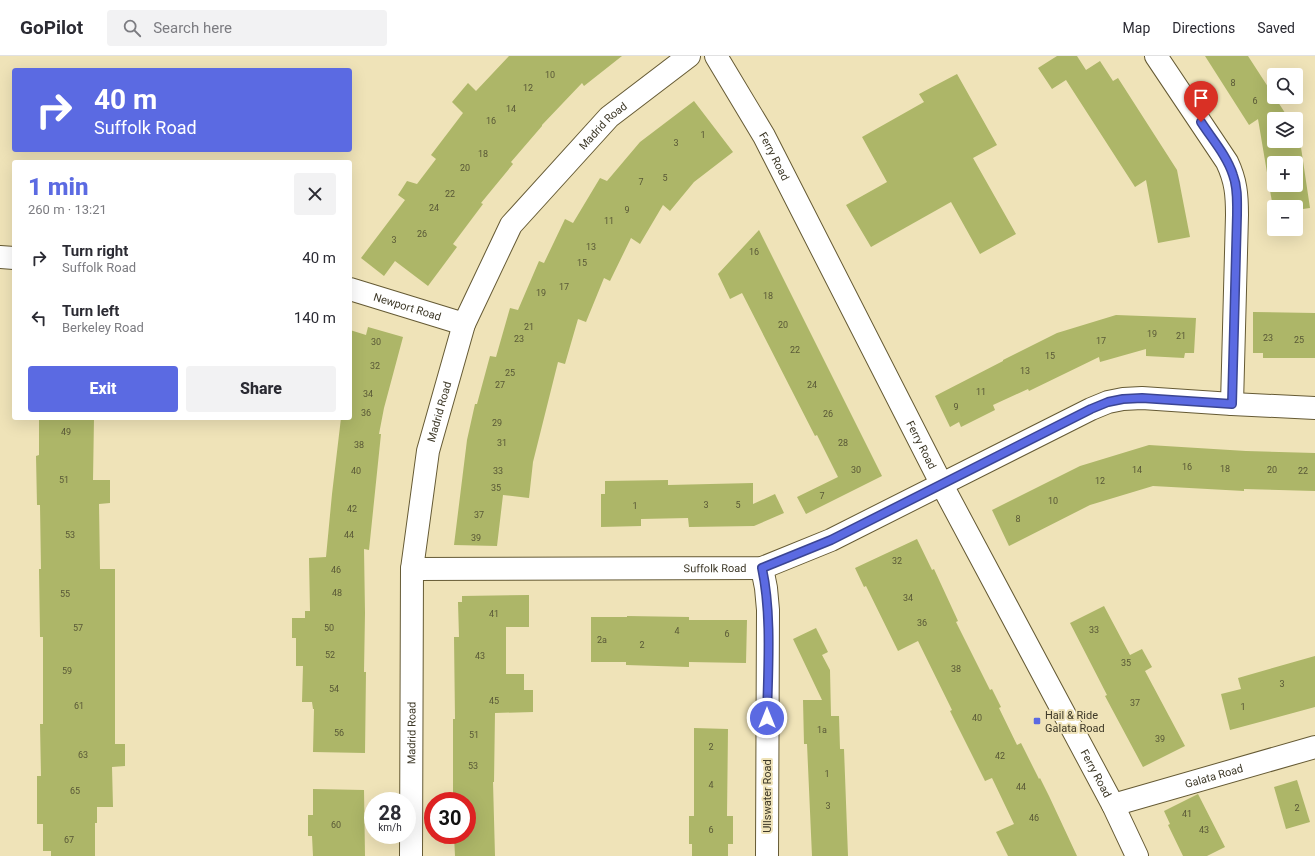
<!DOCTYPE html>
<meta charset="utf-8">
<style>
body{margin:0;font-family:Roboto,sans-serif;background:#f2f2f3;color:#2b2b33;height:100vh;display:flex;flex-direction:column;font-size:15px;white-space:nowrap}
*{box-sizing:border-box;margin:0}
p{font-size:13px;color:#7c7c81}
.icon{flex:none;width:22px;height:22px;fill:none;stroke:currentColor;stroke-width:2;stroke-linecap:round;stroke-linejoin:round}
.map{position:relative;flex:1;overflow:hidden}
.panel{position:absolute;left:12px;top:104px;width:340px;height:260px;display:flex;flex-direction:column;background:#fff;border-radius:4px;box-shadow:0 4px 16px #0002}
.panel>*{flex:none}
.hud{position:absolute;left:12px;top:12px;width:340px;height:84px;border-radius:4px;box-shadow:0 4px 16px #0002;background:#5b6ae2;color:#fff;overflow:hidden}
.tools{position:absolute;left:1267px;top:12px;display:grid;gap:8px}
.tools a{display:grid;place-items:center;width:36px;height:36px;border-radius:4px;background:#fff;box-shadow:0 4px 16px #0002;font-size:20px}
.speed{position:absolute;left:364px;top:736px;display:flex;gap:8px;font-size:20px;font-weight:700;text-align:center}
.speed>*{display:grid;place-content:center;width:52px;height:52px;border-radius:50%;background:#fff;box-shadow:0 4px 16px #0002;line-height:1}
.speed small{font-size:10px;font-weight:400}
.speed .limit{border:6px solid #d22;background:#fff;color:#111}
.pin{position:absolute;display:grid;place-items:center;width:34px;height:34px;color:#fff;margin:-41px -17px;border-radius:50% 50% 50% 0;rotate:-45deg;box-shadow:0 0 4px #0007}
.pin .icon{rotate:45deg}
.me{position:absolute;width:44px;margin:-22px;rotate:0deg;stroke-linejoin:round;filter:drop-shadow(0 0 3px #0008)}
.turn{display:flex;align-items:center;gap:14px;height:84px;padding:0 16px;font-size:18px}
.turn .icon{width:52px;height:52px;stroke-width:2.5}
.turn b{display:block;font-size:28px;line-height:34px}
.round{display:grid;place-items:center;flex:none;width:42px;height:42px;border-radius:4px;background:#f2f2f3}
.summary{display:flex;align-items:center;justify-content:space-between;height:68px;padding:0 16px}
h1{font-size:24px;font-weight:800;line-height:30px;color:#5b6ae2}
.action{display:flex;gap:8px;margin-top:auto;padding:8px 16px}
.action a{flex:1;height:46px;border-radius:4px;background:#5b6ae2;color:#fff;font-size:16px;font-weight:800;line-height:46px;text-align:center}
.action a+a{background:#f2f2f3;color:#2b2b33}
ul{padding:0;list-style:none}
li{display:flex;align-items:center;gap:12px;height:60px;padding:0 16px}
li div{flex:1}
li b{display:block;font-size:15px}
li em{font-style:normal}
header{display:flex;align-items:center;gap:24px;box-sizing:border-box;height:56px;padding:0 20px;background:#fff;border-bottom:1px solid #e1e1e2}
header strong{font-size:19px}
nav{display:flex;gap:22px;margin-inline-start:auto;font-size:14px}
.search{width:280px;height:36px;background:#f2f2f3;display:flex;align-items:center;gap:10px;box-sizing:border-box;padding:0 14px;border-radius:4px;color:#7c7c81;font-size:15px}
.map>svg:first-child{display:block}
.building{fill:#adb668;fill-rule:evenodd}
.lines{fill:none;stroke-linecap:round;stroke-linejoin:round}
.minor-casing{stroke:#655a34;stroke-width:24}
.minor{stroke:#fff;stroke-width:22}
.route-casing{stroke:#3b4593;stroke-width:10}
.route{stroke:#5b6ae2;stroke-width:7}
.poi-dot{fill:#5b6ae2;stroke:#efe3b8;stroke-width:1.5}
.labels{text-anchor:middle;stroke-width:4;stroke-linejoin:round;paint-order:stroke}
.number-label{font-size:9px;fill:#595837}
.street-label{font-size:11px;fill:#3d3827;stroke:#efe3b8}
.poi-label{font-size:11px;fill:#3d3827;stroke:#efe3b8;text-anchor:start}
</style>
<header>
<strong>GoPilot</strong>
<div class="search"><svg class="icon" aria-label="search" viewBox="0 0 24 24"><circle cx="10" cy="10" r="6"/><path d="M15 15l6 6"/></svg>Search here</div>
<nav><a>Map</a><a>Directions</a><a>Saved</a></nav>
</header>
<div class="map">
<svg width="1315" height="800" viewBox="0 0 1315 800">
<rect width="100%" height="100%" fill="#efe3b8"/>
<g class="building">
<path d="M509,0H622L584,30L582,27L542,69V70L511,106L513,108L481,147L483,148L453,188L457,191L428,230L395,205L384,220L361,202L405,144L398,139L407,125L417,128L436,103L431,99L463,57L452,46L468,27L476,35Z"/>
<path d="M1057,0H1077L1086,14L1100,5L1113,25L1118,22L1177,114L1190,181L1158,187L1146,124L1135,131L1066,24L1052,33L1038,12Z"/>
<path d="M1205,0H1248L1289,63H1274V85H1296V74L1299,78L1310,152L1296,154V151H1274V158L1258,63L1249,69ZM1274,107H1296V129H1274Z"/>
<path d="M957,18L997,89L973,102L1016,178L980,198L951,146L871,191L846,149L887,126L862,81L924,46L919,38Z"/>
<path d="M694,45L733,96L694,126L670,155L663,149L640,188L631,182L610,225L604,222L586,266L578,263L565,308L558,306L533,406L529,442L503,439L497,490L454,489L467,384L475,348H477L490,300L496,301L510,252L518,254L539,205L544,207L565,163L573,167L600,122L607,125L640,86Z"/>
<path d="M759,174L882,420L806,458L797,441L838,421L817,379L815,380L742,237L730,243L718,218Z"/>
<path d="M1253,256L1315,257V302H1263V297H1253Z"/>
<path d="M1116,259L1196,262L1194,297H1185L1184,302L1146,300V293L1100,306L1099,301L1029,335L1028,333L993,349L995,354L961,371L959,366L950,371L935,340L1003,305V304L1057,277Z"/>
<path d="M368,271L403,281L384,352L379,378H381L369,494L364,493L365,557L364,616H366L365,697L313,696L314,653H313L312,646H302L303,610H296V582H292V562H305V555H310L309,502L326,501L332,438L341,362H350V274L366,279Z"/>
<path d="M39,362H94L93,424H110V447L99,448L100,513H115V688H125V710L112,711L113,751H97V767H95V800H51V795H43V768H37V720H41L40,668H43V581H40L39,513H41L40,449H37L36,400L39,399Z"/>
<path d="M1149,389L1246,395L1315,397V435L1244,433V435L1153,430L1090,449L1009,490L992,454L1080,410Z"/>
<path d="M668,424V429L753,427V448L775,438L784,457L754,470L689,471L688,462L641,463V470L601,471V438H605V425Z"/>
<path d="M917,483L932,514L934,513L958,565L956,566L990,634L992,633L1001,651L999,652L1017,689L1021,687L1039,723L1040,722L1049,740L1077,800H1008L996,776L1014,768L992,722L985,725L950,655L952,654L918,585L898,595L866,530L864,531L855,512Z"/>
<path d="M529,539V571H506V618H524V634H533V656L495,657L494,726H493L495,800H455L454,779H467V745H453V663H455L454,581H459L458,546H462V540Z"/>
<path d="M1104,550L1130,599L1142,593L1152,611L1145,615L1185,690L1143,711L1105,640L1107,639L1070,567Z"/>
<path d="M627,560L689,561V564H747L746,607L689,606V611L626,609V606H591V561H627Z"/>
<path d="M816,572L828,596L822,599L830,614L831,660H839L840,693H844L848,800H812L807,688H804L803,644H822L793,583Z"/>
<path d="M1315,600V651L1230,674L1221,638L1241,633L1238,622Z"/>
<path d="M694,672L728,673L727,760H733V788H728V800H692V788H689V760H694Z"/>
<path d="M1297,724L1310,766L1286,773L1274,731Z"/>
<path d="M313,733L364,734L365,800H313L312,780H308V759H313Z"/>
<path d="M1198,738L1225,791L1207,800H1183L1168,769L1170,768L1164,755Z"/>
</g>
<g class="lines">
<g class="minor-casing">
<g id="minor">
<path id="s1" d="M716,0L764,80L942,429L1113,749L1137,800"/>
<path d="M1156,0L1227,106C1236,125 1237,139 1237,159L1232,348"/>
<path d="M0,201L14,202"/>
<path id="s2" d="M350,233L464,268"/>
<path d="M762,512L766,532L768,554L767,800"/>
<path id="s3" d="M412,513L762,512L831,484L1091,353L1108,346L1123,343L1142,342L1232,348L1315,352"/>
<path id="s4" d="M1113,749L1315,691"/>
<path id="s5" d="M411,800L412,513L428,395L464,268L511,169L609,61L689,0"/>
</g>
</g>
<use href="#minor" class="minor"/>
</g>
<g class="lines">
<g class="route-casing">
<path id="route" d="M767,662C768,613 772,558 762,512L831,484L1091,353L1108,346L1123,343L1142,342L1232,348L1237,159C1237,146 1238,132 1233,119C1227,100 1212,83 1201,66"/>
</g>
<use href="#route" class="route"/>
</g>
<rect class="poi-dot" x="1033" y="661" width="8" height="8" rx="2"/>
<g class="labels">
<g class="number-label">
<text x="550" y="22">10</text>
<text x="1233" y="30">8</text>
<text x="528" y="35">12</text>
<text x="1255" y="48">6</text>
<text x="511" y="56">14</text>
<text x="491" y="68">16</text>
<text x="703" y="82">1</text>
<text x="676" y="90">3</text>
<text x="483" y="101">18</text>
<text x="465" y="115">20</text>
<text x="665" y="125">5</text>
<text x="641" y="129">7</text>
<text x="450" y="141">22</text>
<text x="434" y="155">24</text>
<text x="627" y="157">9</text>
<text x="609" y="168">11</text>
<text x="422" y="181">26</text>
<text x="394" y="187">3</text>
<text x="591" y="194">13</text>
<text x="754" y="199">16</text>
<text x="582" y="210">15</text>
<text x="564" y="234">17</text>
<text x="541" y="240">19</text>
<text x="768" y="243">18</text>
<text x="783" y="272">20</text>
<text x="529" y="274">21</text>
<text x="1152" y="281">19</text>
<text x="1181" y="283">21</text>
<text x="1268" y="285">23</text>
<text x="519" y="286">23</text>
<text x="1299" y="287">25</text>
<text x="1101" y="288">17</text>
<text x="376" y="289">30</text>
<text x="795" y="297">22</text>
<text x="1050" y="303">15</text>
<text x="375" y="313">32</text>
<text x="1025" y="318">13</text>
<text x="510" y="320">25</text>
<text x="500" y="332">27</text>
<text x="812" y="332">24</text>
<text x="981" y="339">11</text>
<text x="368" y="341">34</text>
<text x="956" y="354">9</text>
<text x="366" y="360">36</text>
<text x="828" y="361">26</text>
<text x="497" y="370">29</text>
<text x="66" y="379">49</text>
<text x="502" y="390">31</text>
<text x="843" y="390">28</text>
<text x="359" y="392">38</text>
<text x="1187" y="414">16</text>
<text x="1225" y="416">18</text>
<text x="856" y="417">30</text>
<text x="1137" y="417">14</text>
<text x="1272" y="417">20</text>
<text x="356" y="418">40</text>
<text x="498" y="418">33</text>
<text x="1303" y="418">22</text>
<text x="64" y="427">51</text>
<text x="1100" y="428">12</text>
<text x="496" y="435">35</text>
<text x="822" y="443">7</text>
<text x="1053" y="448">10</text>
<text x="706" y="452">3</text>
<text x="738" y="452">5</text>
<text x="635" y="453">1</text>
<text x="352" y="456">42</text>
<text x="479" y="462">37</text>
<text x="1018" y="466">8</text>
<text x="70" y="482">53</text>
<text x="349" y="482">44</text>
<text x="476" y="485">39</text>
<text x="897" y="508">32</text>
<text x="336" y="517">46</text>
<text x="337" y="540">48</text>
<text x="65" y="541">55</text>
<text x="908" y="545">34</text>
<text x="494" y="561">41</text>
<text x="922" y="570">36</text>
<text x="78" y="575">57</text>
<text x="329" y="575">50</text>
<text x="1094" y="577">33</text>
<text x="677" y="578">4</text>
<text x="727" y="581">6</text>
<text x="602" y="587">2a</text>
<text x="642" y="592">2</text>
<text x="330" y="602">52</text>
<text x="480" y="603">43</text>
<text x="1126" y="610">35</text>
<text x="956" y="616">38</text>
<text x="67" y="618">59</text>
<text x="1282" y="631">3</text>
<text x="334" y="636">54</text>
<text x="494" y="648">45</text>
<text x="1135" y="650">37</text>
<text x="79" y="653">61</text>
<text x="1243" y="654">1</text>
<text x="977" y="665">40</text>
<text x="822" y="677">1a</text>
<text x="339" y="680">56</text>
<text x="474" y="682">51</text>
<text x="1160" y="686">39</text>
<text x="711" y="694">2</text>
<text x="83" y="702">63</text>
<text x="1000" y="703">42</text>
<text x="473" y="713">53</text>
<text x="827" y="721">1</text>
<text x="711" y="732">4</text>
<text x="1021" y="734">44</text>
<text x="75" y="738">65</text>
<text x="828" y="753">3</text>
<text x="1297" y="755">2</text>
<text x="1187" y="761">41</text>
<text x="1034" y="765">46</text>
<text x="336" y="772">60</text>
<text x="711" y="777">6</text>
<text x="1204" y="777">43</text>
<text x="69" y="787">67</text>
</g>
<g class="street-label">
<text dy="4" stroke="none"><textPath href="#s5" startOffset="783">Madrid Road</textPath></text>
<text dy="4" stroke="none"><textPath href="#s1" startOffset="116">Ferry Road</textPath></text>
<text dy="4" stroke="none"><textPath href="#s2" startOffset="60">Newport Road</textPath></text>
<text dy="4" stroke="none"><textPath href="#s5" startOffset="447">Madrid Road</textPath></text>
<text dy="4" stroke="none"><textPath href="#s1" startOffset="440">Ferry Road</textPath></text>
<text dy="4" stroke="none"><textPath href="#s3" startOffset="303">Suffolk Road</textPath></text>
<text dy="4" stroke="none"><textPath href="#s5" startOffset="123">Madrid Road</textPath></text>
<text dy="4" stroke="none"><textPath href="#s1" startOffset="812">Ferry Road</textPath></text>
<text dy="4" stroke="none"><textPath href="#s4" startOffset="105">Galata Road</textPath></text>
<text transform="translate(767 740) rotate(-90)" y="4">Ullswater Road</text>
</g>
<g class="poi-label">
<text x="1045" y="663">Hail &amp; Ride<tspan x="1045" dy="13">Galata Road</tspan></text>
</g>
</g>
</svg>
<div class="tools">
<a><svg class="icon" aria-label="search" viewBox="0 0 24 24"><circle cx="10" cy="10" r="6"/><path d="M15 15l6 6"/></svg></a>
<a><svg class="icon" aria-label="layers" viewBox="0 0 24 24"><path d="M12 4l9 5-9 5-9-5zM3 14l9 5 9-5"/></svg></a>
<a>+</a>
<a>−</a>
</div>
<div class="speed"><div>28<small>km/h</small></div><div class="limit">30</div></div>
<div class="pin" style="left:1201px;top:66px;background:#d93025"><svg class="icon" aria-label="arrive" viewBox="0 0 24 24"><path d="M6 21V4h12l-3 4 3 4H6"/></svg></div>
<svg class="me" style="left:767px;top:662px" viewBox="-20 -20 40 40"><circle r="17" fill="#5b6ae2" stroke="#fff" stroke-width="3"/><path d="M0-11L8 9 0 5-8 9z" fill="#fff"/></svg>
<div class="hud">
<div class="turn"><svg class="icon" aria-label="right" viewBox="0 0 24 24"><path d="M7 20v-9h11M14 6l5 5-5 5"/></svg><div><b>40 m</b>Suffolk Road</div></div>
</div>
<section class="panel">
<div class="summary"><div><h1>1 min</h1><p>260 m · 13:21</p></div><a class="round"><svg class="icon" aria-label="close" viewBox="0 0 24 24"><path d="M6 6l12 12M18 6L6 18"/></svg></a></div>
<ul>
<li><svg class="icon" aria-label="right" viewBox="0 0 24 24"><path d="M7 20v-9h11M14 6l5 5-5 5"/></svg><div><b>Turn right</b><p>Suffolk Road</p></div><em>40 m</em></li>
<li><svg class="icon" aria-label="left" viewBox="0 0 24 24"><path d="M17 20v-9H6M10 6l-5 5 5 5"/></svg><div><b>Turn left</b><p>Berkeley Road</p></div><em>140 m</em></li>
</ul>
<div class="action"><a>Exit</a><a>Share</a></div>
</section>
</div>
